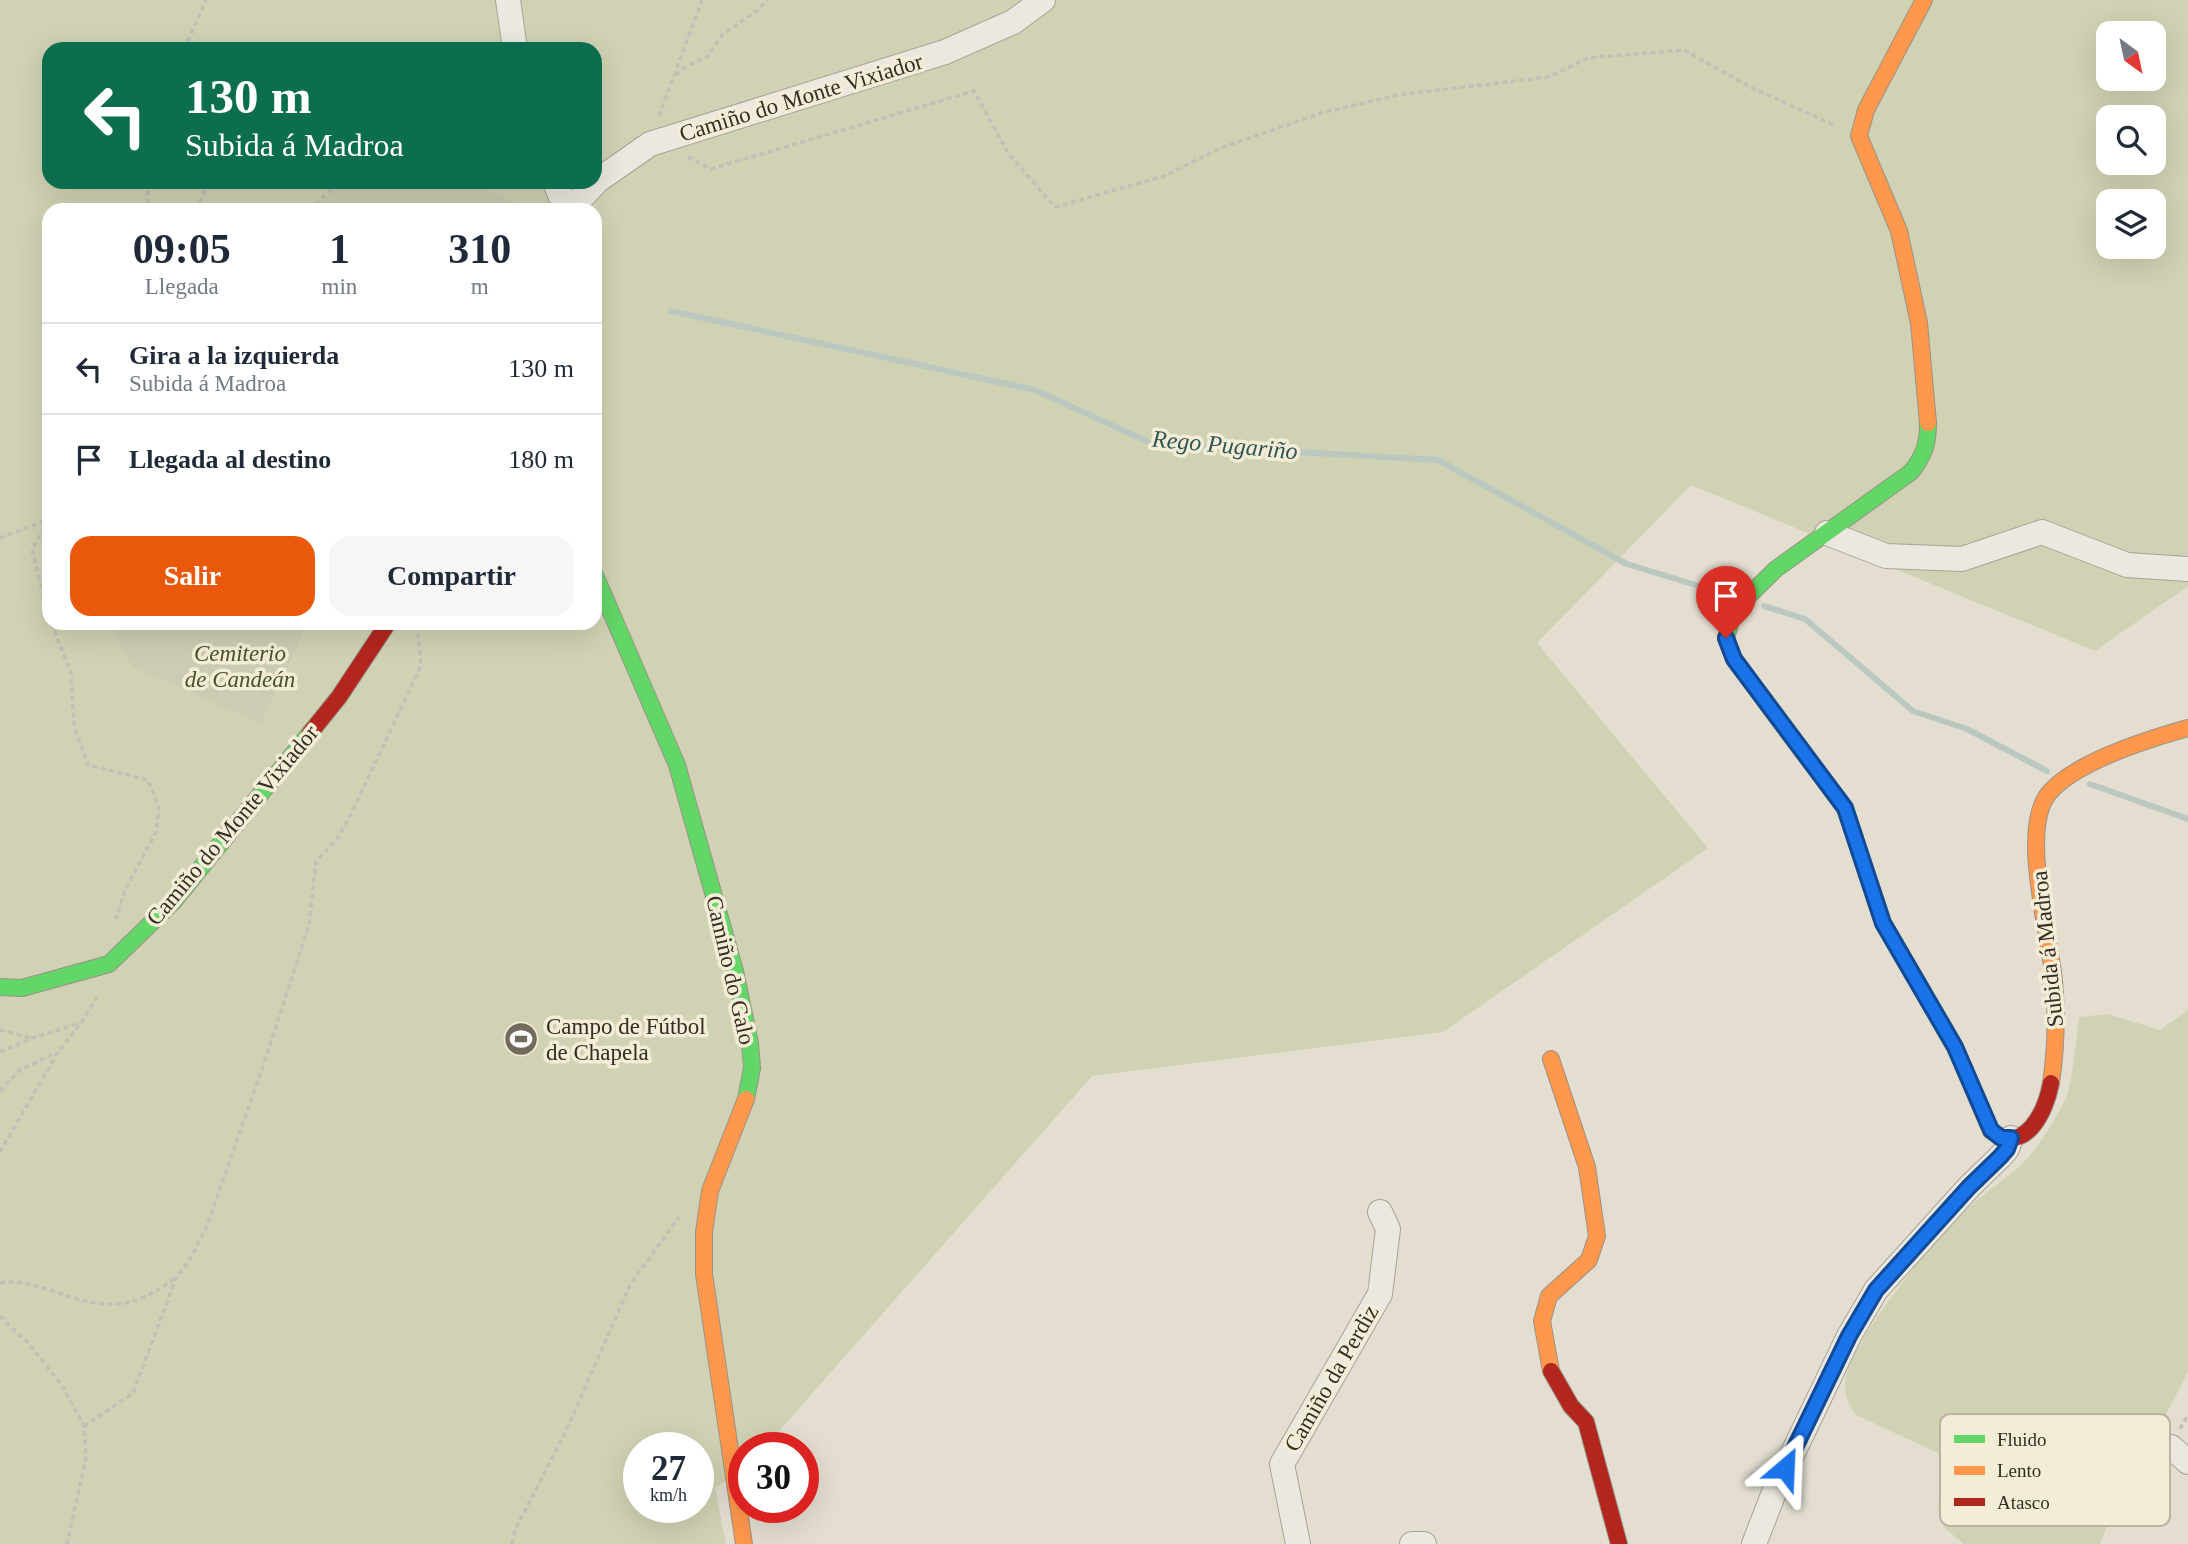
<!DOCTYPE html>
<html lang="es">
<meta charset="utf-8">
<style>
body{margin:0;font-family:Georgia,serif;background:#f6f6f7;color:#1f2937;height:100vh;display:flex;flex-direction:column;font-size:26px;white-space:nowrap}
*{box-sizing:border-box;margin:0}
p{font-size:23px;color:#747a83}
.icon{flex:none;width:38px;height:38px;fill:none;stroke:currentColor;stroke-width:2;stroke-linecap:round;stroke-linejoin:round}
.map{position:relative;flex:1;overflow:hidden}
.drawer{position:absolute;left:42px;top:203px;width:560px;height:427px;display:flex;flex-direction:column;background:#fff;border-radius:21px;box-shadow:0 7px 28px #0002}
.drawer>*{flex:none}
.top-card{position:absolute;left:42px;top:42px;width:560px;height:147px;border-radius:21px;box-shadow:0 7px 28px #0002;background:#0b6e4f;color:#fff;overflow:hidden}
.needle{width:46px;rotate:147deg}
.fabs{position:absolute;left:2096px;top:21px;display:grid;gap:14px}
.fabs a{display:grid;place-items:center;width:70px;height:70px;border-radius:14px;background:#fff;box-shadow:0 7px 28px #0002;font-size:35px}
.speed{position:absolute;left:623px;top:1432px;display:flex;gap:14px;font-size:35px;font-weight:700;text-align:center}
.speed>*{display:grid;place-content:center;width:91px;height:91px;border-radius:50%;background:#fff;box-shadow:0 7px 28px #0002;line-height:1}
.speed small{font-size:18px;font-weight:400}
.speed .limit{border:10px solid #d22;background:#fff;color:#111}
.pin{position:absolute;display:grid;place-items:center;width:60px;height:60px;color:#fff;margin:-72px -30px;border-radius:50% 50% 50% 0;rotate:-45deg;box-shadow:0 0 7px #0007}
.pin .icon{rotate:45deg}
.me{position:absolute;width:77px;margin:-38px;rotate:26deg;stroke-linejoin:round;filter:drop-shadow(0 0 5px #0008)}
.turn{display:flex;align-items:center;gap:24px;height:147px;padding:0 28px;font-size:32px}
.turn .icon{width:91px;height:91px;stroke-width:2.5}
.turn b{display:block;font-size:49px;line-height:60px}
.eta{display:flex;justify-content:space-evenly;align-items:center;height:119px;text-align:center}
.eta b{font-size:42px;font-weight:600;line-height:49px}
.button{display:flex;gap:14px;margin-top:auto;padding:14px 28px}
.button a{flex:1;height:80px;border-radius:21px;background:#ea580c;color:#fff;font-size:28px;font-weight:600;line-height:80px;text-align:center}
.button a+a{background:#f6f6f7;color:#1f2937}
ul{padding:0;list-style:none}
li{display:flex;align-items:center;gap:21px;height:91px;padding:0 28px;border-top:2px solid #e0e1e3}
li div{flex:1}
li b{display:block;font-size:26px}
li em{font-style:normal}
.map>svg:first-child{display:block}
.green{fill:#d1d2b3;fill-rule:evenodd}
.cemetery{fill:#ccccb3}
.lines{fill:none;stroke-linecap:round;stroke-linejoin:round}
.stream{stroke:#bac8c0;stroke-width:6}
.street-casing{stroke:#a8a398;stroke-width:26}
.fast-casing{stroke:#989288;stroke-width:18}
.slow-casing{stroke:#989288;stroke-width:18}
.jam-casing{stroke:#989288;stroke-width:18}
.path{stroke:#c4bfb7;stroke-width:3.5;stroke-dasharray:5 3.5;stroke-linecap:butt}
.street{stroke:#ece8e0;stroke-width:24}
.fast{stroke:#63d668;stroke-width:16}
.slow{stroke:#ff974d;stroke-width:16}
.jam{stroke:#b3261e;stroke-width:16}
.route-casing{stroke:#114b97;stroke-width:18}
.route{stroke:#1a73e8;stroke-width:12}
.labels{text-anchor:middle;stroke-width:7;stroke-linejoin:round;paint-order:stroke}
.street-label{font-size:23px;fill:#372c21;stroke:#f3ecd7}
.park-label{font-size:23px;font-style:italic;fill:#465229;stroke:#f3ecd7}
.poi-label{font-size:23px;fill:#372c21;stroke:#f3ecd7;text-anchor:start}
.water-label{font-size:24px;font-style:italic;fill:#315554;stroke:#f3ecd7}
.key{fill:#f3ecd7;stroke:#bbb2a0;stroke-width:2}
.key-label{font-size:19px;fill:#372c21}
</style>
<div class="map">
<svg width="2188" height="1544" viewBox="0 0 2188 1544">
<rect width="100%" height="100%" fill="#e3ded0"/>
<g class="green">
<path d="M0,0H2188V586L2095,651L1691,485L1537,643L1708,848L1443,1032L1092,1076L765,1447H744V1468L715,1488L726,1544H0ZM2109,33H2154V79H2109ZM49,49H595V182H477L529,210H595V623H309L261,724L131,666L110,623H49V210H313L342,182H49ZM2109,117H2154V163H2109ZM2109,201H2154V247H2109ZM639,1447H698V1507H639Z"/>
<path d="M2188,1010V1372L2141,1462L2117,1500L2100,1544H1964L1945,1528L1939,1516L1938,1503L1949,1473L1947,1461L1938,1453L1856,1415C1850,1406 1845,1398 1845,1386C1844,1345 1944,1228 1977,1200C1996,1184 2017,1172 2033,1152C2043,1139 2064,1106 2068,1092C2074,1068 2076,1042 2079,1017L2108,1014L2160,1030Z"/>
</g>
<g class="cemetery">
<path d="M342,182H477L529,210H313Z"/>
<path d="M110,623H309L261,724L131,666Z"/>
</g>
<g class="lines">
<g class="stream">
<path d="M671,311L1035,390L1153,444L1438,460L1627,564L1725,594"/>
<path d="M1764,606L1805,619L1913,711L1967,729L2047,771"/>
<path d="M2090,784L2188,819"/>
</g>
<g class="street-casing">
<g id="street">
<path d="M508,0L515,49"/>
<path d="M555,182L560,195L571,207"/>
<path d="M570,210L597,181L650,144L945,52L1013,22L1043,0"/>
<path d="M1827,533L1886,556L1962,559L2042,532L2127,565L2188,569"/>
<path d="M2171,1447L2188,1462"/>
<path d="M1298,1544L1282,1464L1380,1294L1388,1229L1380,1212"/>
<path d="M1412,1544H1424"/>
<path d="M1754,1544L1775,1490L1849,1336L1876,1290L1969,1187L2000,1157L2007,1149L2011,1138"/>
</g>
</g>
<g class="fast-casing">
<g id="fast">
<path d="M595,575L677,765L735,971L750,1043L752,1068L746,1099"/>
<path d="M1765,701L1734,659L1726,638L1734,610L1776,569L1911,472C1924,456 1928,444 1928,423"/>
<path d="M0,987L22,988L109,964L174,901L310,733"/>
</g>
</g>
<g class="slow-casing">
<g id="slow">
<path d="M1924,0L1866,110L1859,136L1899,231L1919,323L1928,423"/>
<path d="M1765,701L1845,808L1883,923L1890,935"/>
<path d="M2051,1083C2056,1049 2057,1015 2054,981C2050,936 2019,829 2049,793C2075,762 2149,739 2188,728"/>
<path d="M1551,1371L1542,1321L1549,1296L1589,1260L1597,1236L1587,1167L1551,1059"/>
<path d="M744,1544L704,1274V1232L710,1191L746,1099"/>
</g>
</g>
<g class="jam-casing">
<g id="jam">
<path d="M310,733L339,697L388,623"/>
<path d="M1890,935L1955,1047L1991,1131C2026,1156 2046,1110 2051,1083"/>
<path d="M1551,1371L1571,1406L1586,1422L1619,1544"/>
</g>
</g>
<g class="path">
<path d="M184,49L206,0"/>
<path d="M676,75L685,67L707,57L723,34L757,11L767,0"/>
<path d="M659,116L702,0"/>
<path d="M688,157L711,169L974,91L1008,153L1055,207L1164,176L1223,147L1325,112L1398,95L1548,77L1588,58L1684,50L1752,88L1836,126"/>
<path d="M147,182L148,210"/>
<path d="M196,210L209,182"/>
<path d="M309,210L339,182"/>
<path d="M48,520L32,550L49,616"/>
<path d="M0,538L47,520"/>
<path d="M51,623L71,672L74,726L88,765L148,780L159,808L156,832L125,890L116,919"/>
<path d="M0,1030L32,1038"/>
<path d="M0,1052L33,1038L80,1023"/>
<path d="M0,1091L20,1070L55,1053"/>
<path d="M0,1152L58,1052L81,1023L99,994"/>
<path d="M0,1283C18,1280 36,1285 53,1291C104,1309 129,1312 174,1279"/>
<path d="M0,1316L30,1345L63,1387L84,1426L86,1457L67,1544"/>
<path d="M84,1426L133,1393L176,1278L189,1261L206,1228L264,1063L309,925L316,861L337,839L349,818L421,666L417,623"/>
<path d="M2180,1429L2188,1415"/>
<path d="M512,1544L515,1530L566,1431L630,1285L679,1217"/>
</g>
<use href="#street" class="street"/>
<use href="#fast" class="fast"/>
<use href="#slow" class="slow"/>
<use href="#jam" class="jam"/>
</g>
<g class="lines">
<g class="route-casing">
<path id="route" d="M1726,638L1734,659L1845,808L1883,923L1955,1047L1991,1130L2001,1138H2011L2007,1149L2000,1157L1969,1187L1876,1290L1849,1336L1785,1468"/>
</g>
<use href="#route" class="route"/>
</g>
<defs>
<g id="stadium-disc" transform="scale(1.75)"><circle r="9.5" fill="#736a5e" stroke="#f3ecd7"/><path d="M0-5a6.5 5 0 1 0 0 10a6.5 5 0 1 0 0-10ZM-3.5-1.8h7v3.6h-7Z" fill="#fff"/></g>
</defs>
<g fill-rule="evenodd">
<use href="#stadium-disc" x="521" y="1039"/>
</g>
<g class="labels">
<g class="street-label">
<text transform="translate(801 97) rotate(-17)" y="8">Camiño do Monte Vixiador</text>
<text transform="translate(232 825) rotate(-50)" y="8">Camiño do Monte Vixiador</text>
<text transform="translate(2047 949) rotate(-96)" y="8">Subida á Madroa</text>
<text transform="translate(731 970) rotate(77)" y="8">Camiño do Galo</text>
<text transform="translate(1331 1378) rotate(-60)" y="8">Camiño da Perdiz</text>
</g>
<g class="park-label">
<text x="240" y="661">Cemiterio<tspan x="240" dy="26">de Candeán</tspan></text>
</g>
<g class="poi-label">
<text x="546" y="1034">Campo de Fútbol<tspan x="546" dy="26">de Chapela</tspan></text>
</g>
<g class="water-label">
<text transform="translate(1225 445) rotate(5)" y="8">Rego Pugariño</text>
</g>
</g>
<rect x="1940" y="1414" width="230" height="112" rx="10" class="key"/>
<rect x="1954" y="1435" width="31" height="8" fill="#63d668"/>
<rect x="1954" y="1466" width="31" height="9" fill="#ff974d"/>
<rect x="1954" y="1498" width="31" height="8" fill="#b3261e"/>
<g class="key-label">
<text x="1997" y="1446">Fluido</text>
<text x="1997" y="1477">Lento</text>
<text x="1997" y="1509">Atasco</text>
</g>
</svg>
<div class="fabs">
<a><svg class="needle" viewBox="-14 -14 28 28"><path d="M0-13l5 13h-10z" fill="#e53935"/><path d="M0 13l5-13h-10z" fill="#747a83"/></svg></a>
<a><svg class="icon" aria-label="search" viewBox="0 0 24 24"><circle cx="10" cy="10" r="6"/><path d="M15 15l6 6"/></svg></a>
<a><svg class="icon" aria-label="layers" viewBox="0 0 24 24"><path d="M12 4l9 5-9 5-9-5zM3 14l9 5 9-5"/></svg></a>
</div>
<div class="speed"><div>27<small>km/h</small></div><div class="limit">30</div></div>
<div class="pin" style="left:1726px;top:638px;background:#d93025"><svg class="icon" aria-label="arrive" viewBox="0 0 24 24"><path d="M6 21V4h12l-3 4 3 4H6"/></svg></div>
<svg class="me" style="left:1785px;top:1468px" viewBox="-20 -20 40 40"><path d="M0-17L14 15 0 8-14 15z" fill="#1a73e8" stroke="#fff" stroke-width="4"/></svg>
<div class="top-card">
<div class="turn"><svg class="icon" aria-label="left" viewBox="0 0 24 24"><path d="M17 20v-9H6M10 6l-5 5 5 5"/></svg><div><b>130 m</b>Subida á Madroa</div></div>
</div>
<section class="drawer">
<div class="eta">
<div><b>09:05</b><p>Llegada</p></div>
<div><b>1</b><p>min</p></div>
<div><b>310</b><p>m</p></div>
</div>
<ul>
<li><svg class="icon" aria-label="left" viewBox="0 0 24 24"><path d="M17 20v-9H6M10 6l-5 5 5 5"/></svg><div><b>Gira a la izquierda</b><p>Subida á Madroa</p></div><em>130 m</em></li>
<li><svg class="icon" aria-label="arrive" viewBox="0 0 24 24"><path d="M6 21V4h12l-3 4 3 4H6"/></svg><div><b>Llegada al destino</b></div><em>180 m</em></li>
</ul>
<div class="button"><a>Salir</a><a>Compartir</a></div>
</section>
</div>
